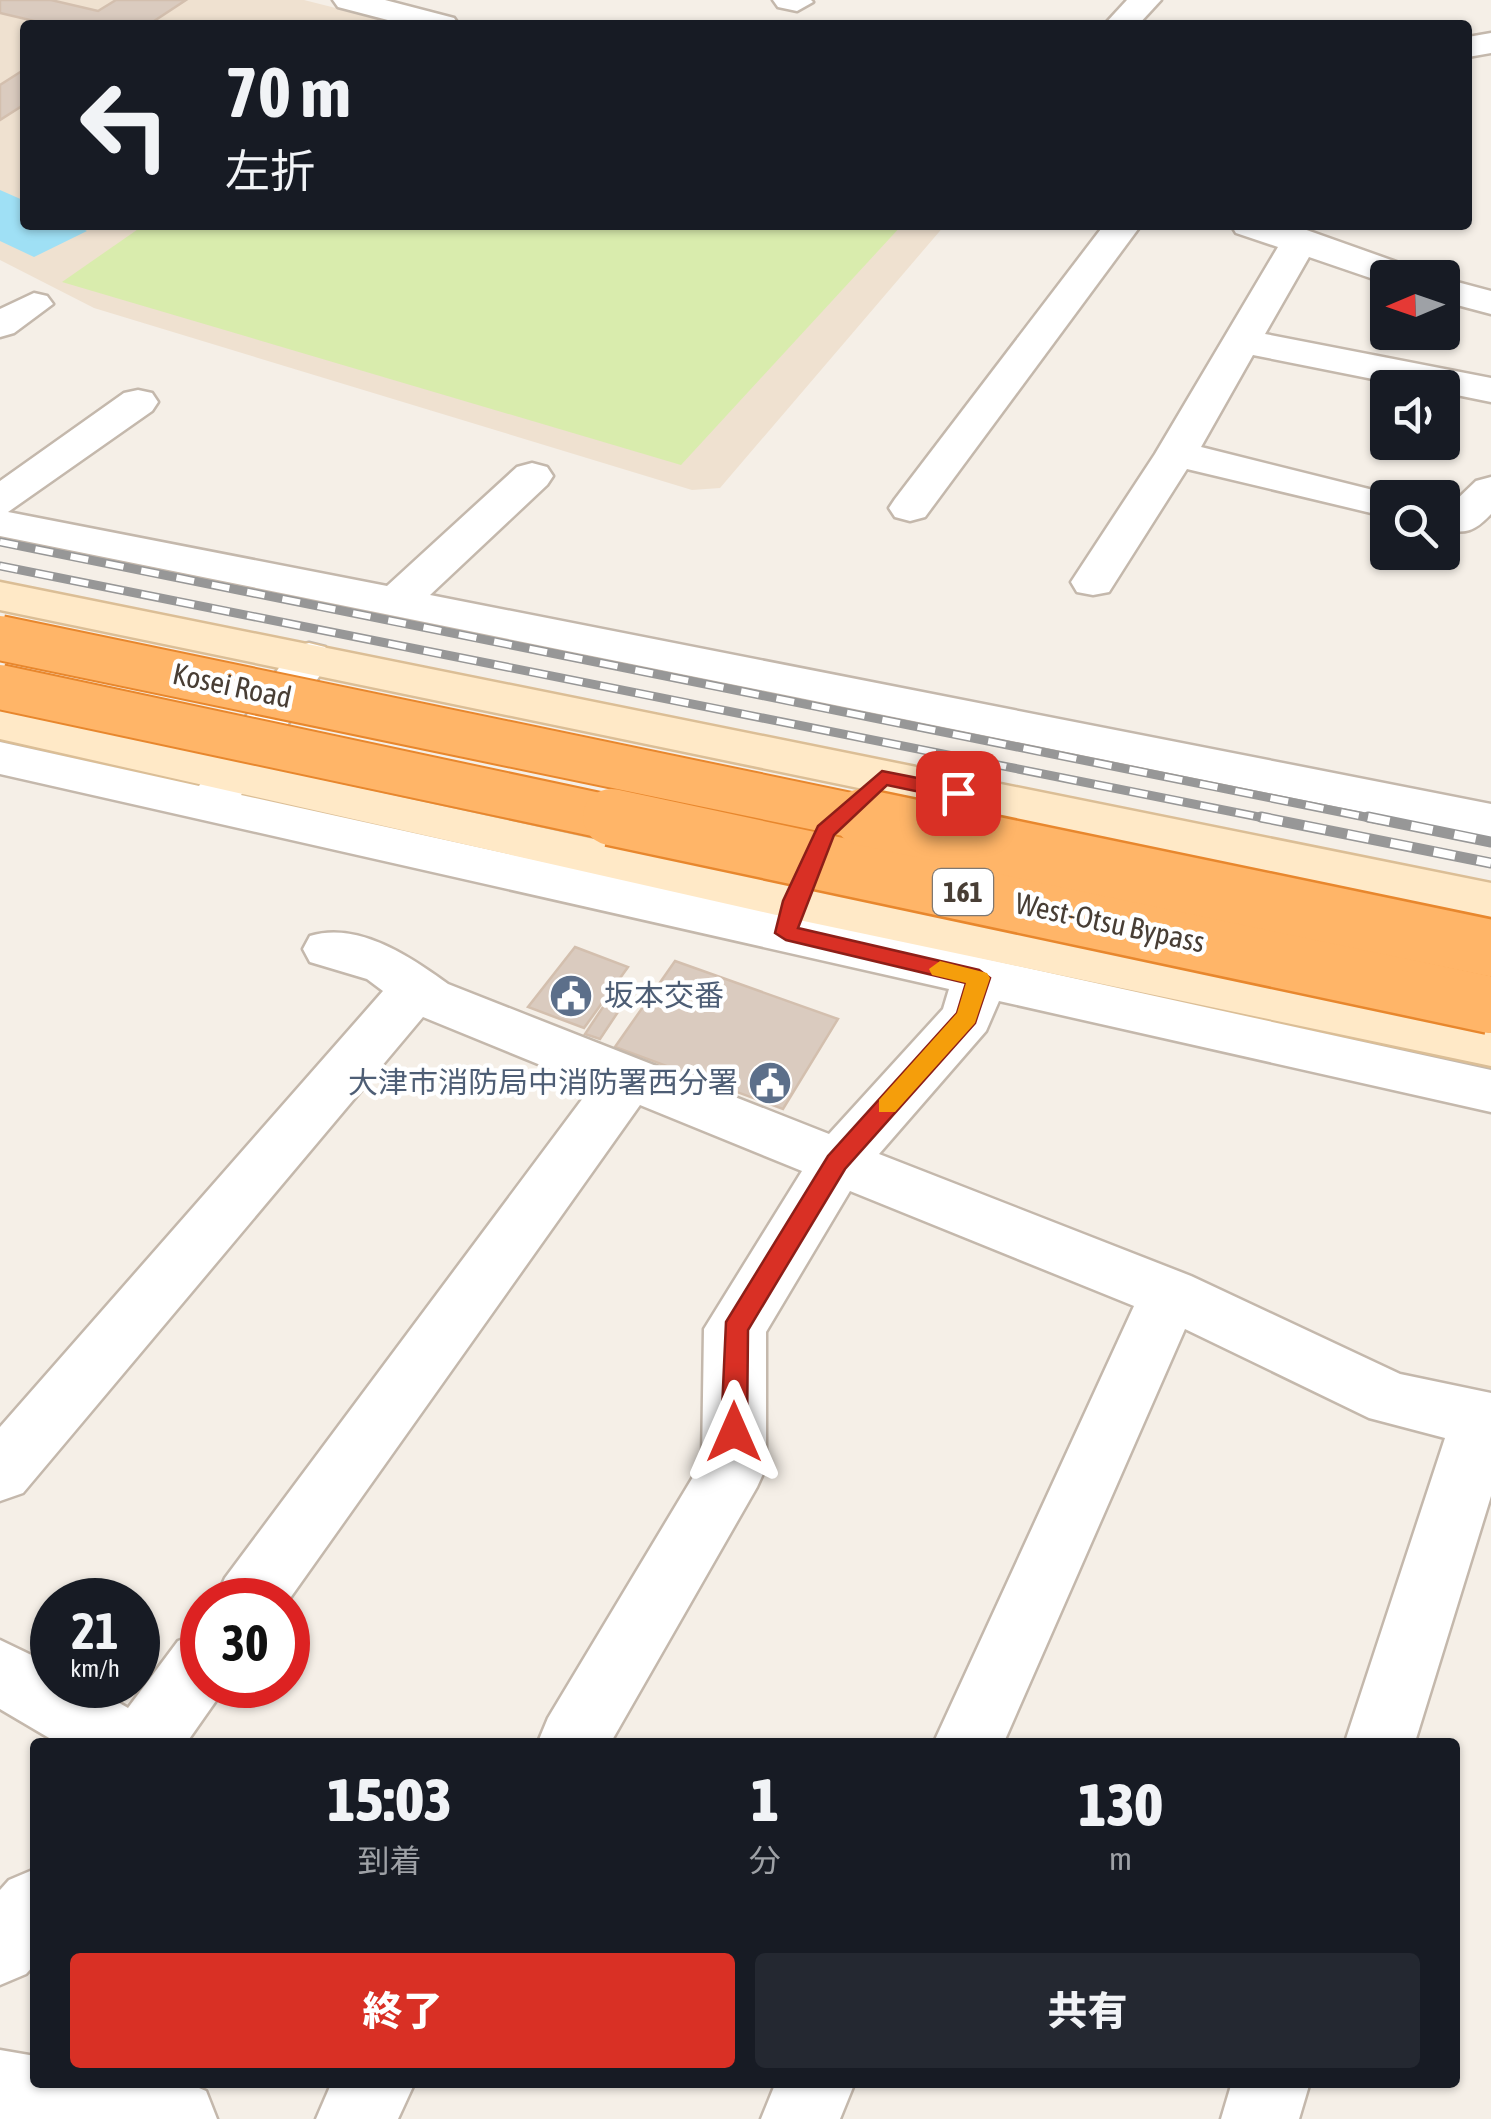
<!DOCTYPE html>
<html lang="ja">
<meta charset="utf-8">
<style>
body{margin:0;font-family:"Asap Condensed","Noto Sans JP",sans-serif;background:#242831;color:#f1f3f6;height:100vh;display:flex;flex-direction:column;font-size:38px;white-space:nowrap}
*{box-sizing:border-box;margin:0}
p{font-size:32px;color:#9ea1a6}
.icon{flex:none;width:55px;height:55px;fill:none;stroke:currentColor;stroke-width:2;stroke-linecap:round;stroke-linejoin:round}
.map{position:relative;flex:1;overflow:hidden}
.side{position:absolute;left:30px;top:1738px;width:1430px;height:350px;display:flex;flex-direction:column;background:#171b24;border-radius:10px;box-shadow:0 2px 8px #0004}
.side>*{flex:none}
.banner{position:absolute;left:20px;top:20px;width:1452px;height:210px;border-radius:10px;box-shadow:0 2px 8px #0004;background:#171b24;color:#f1f3f6;overflow:hidden}
.needle{width:65px;rotate:268deg}
.buttons{position:absolute;left:1370px;top:260px;display:grid;gap:20px}
.buttons a{display:grid;place-items:center;width:90px;height:90px;border-radius:10px;background:#171b24;box-shadow:0 2px 8px #0004;font-size:50px}
.speed{position:absolute;left:30px;top:1578px;display:flex;gap:20px;font-size:50px;font-weight:700;text-align:center}
.speed>*{display:grid;place-content:center;width:130px;height:130px;border-radius:50%;background:#171b24;box-shadow:0 2px 8px #0004;line-height:1}
.speed small{font-size:25px;font-weight:400}
.speed .limit{border:15px solid #d22;background:#fff;color:#111}
.pin{position:absolute;display:grid;place-items:center;width:85px;height:85px;color:#fff;margin:-42px;border-radius:20px;box-shadow:0 5px 15px #0006}
.me{position:absolute;width:110px;margin:-55px;rotate:0deg;stroke-linejoin:round;filter:drop-shadow(0 0 8px #0008)}
.turn{display:flex;align-items:center;gap:35px;height:210px;padding:0 40px;font-size:45px}
.turn .icon{width:130px;height:130px;stroke-width:2.5}
.turn b{display:block;font-size:70px;line-height:85px}
.eta{display:flex;justify-content:space-evenly;align-items:center;height:170px;text-align:center}
.eta b{font-size:60px;font-weight:800;line-height:70px}
.primary-button{display:flex;gap:20px;margin-top:auto;padding:20px 40px}
.primary-button a{flex:1;height:115px;border-radius:10px;background:#d93025;color:#fff;font-size:40px;font-weight:800;line-height:115px;text-align:center}
.primary-button a+a{background:#242831;color:#f1f3f6}
.map>svg:first-child{display:block}
.education{fill:#efe1d0}
.green{fill:#d9ecad}
.water{fill:#9fe0f5}
.building{fill:#dacbbf;stroke:#d3bfae;stroke-width:2.5}
.lines{fill:none;stroke-linecap:round;stroke-linejoin:round}
.street-casing{stroke:#c4b8ac;stroke-width:5}
.secondary-casing{stroke:#dbbe96;stroke-width:5}
.street{fill:#fff;fill-rule:evenodd}
.secondary{fill:#ffe9c7;fill-rule:evenodd}
.rail-far1-casing{stroke:#979797;stroke-width:9}
.rail-casing{stroke:#979797;stroke-width:11}
.rail-far1{stroke:#fff;stroke-width:6;stroke-dasharray:18;stroke-linecap:butt}
.rail{stroke:#fff;stroke-width:8;stroke-dasharray:22;stroke-linecap:butt}
.highway-bridge-far1-casing{stroke:#e8872d;stroke-width:48;stroke-linecap:butt}
.highway-bridge-casing{stroke:#e8872d;stroke-width:61;stroke-linecap:butt}
.highway-bridge-far1{stroke:#ffb568;stroke-width:44}
.highway-bridge{stroke:#ffb568;stroke-width:56}
.route{fill:#d93025;stroke:#8d1f18;stroke-width:2.5}
.slow{fill:#f59e0b}
.labels{text-anchor:middle;stroke-width:9;stroke-linejoin:round;paint-order:stroke}
.shield{fill:#fff;stroke:#7f7872;stroke-width:2.5}
.shield-label{font-size:28px;font-weight:bold;fill:#483e35}
.street-label{font-size:30px;fill:#483e35;stroke:#fff}
.service-label{font-size:30px;fill:#4e5e75;stroke:#fff;text-anchor:start}
</style>
<div class="map">
<svg width="1491" height="2119" viewBox="0 0 1491 2119">
<rect width="100%" height="100%" fill="#f5efe7"/>
<path class="education" d="M0,0H304L403,25H25V225H945L720,488L692,490L94,308L0,260Z"/>
<path class="green" d="M144,225H902L681,465L62,282Z"/>
<path class="water" d="M0,190L25,201V225H75L87,231L34,257L0,241Z"/>
<g class="building">
<path d="M0,0H51L98,11L116,0H186L148,25H51L0,13Z"/>
<path d="M25,69V104L0,120V85Z"/>
<path d="M575,947L628,967L584,1028L528,1007Z"/>
<path d="M675,961L838,1019L783,1109L615,1047Z"/>
<path d="M605,1004L620,1009L600,1039L585,1034Z"/>
</g>
<g class="lines">
<g class="street-casing">
<g id="street">
<path d="M333,0H385L454,18L459,25H407L338,7Z"/>
<path d="M773,0H811L813,2L797,11L778,7Z"/>
<path d="M1127,0H1161L1138,25H1104Z"/>
<path d="M1491,33V53L1468,57V37Z"/>
<path d="M1104,225H1141L925,517L910,521L895,517L889,508L895,499Z"/>
<path d="M1231,225L1301,228L1419,270L1424,278H1388V284L1309,257L1265,334L1491,378V402L1442,392V388H1418L1253,355L1201,447L1405,498H1388V517L1187,469L1109,592L1093,595L1077,592L1071,582L1155,454L1278,247L1236,233Z"/>
<path d="M1442,278L1491,291V314L1442,301Z"/>
<path d="M34,293L47,296L53,304L14,333L0,337V309Z"/>
<path d="M138,390L152,393L158,402L152,411L8,512L387,586L517,467L532,463L547,467L553,476L547,485L430,595L1491,804V838L0,536V481L124,393Z"/>
<path d="M1491,477V514C1475,531 1466,535 1442,529V503L1451,505L1476,481Z"/>
<path d="M309,643L325,647L332,657L241,795L1491,1070V1112L999,1001L986,1031L879,1154L1191,1276L1400,1374L1491,1393V1496L1415,1742H1345L1445,1438L1369,1418L1185,1329L1004,1742H934L1134,1306L850,1191L766,1332V1467L757,1487L611,1742H538L548,1718L702,1462L704,1329L802,1171L640,1105L288,1601L215,1600L225,1578L592,1086L423,1017L23,1493L0,1501V1427L383,991L367,979L310,962L303,949L310,936C358,921 411,957 448,984L829,1134L943,1009L949,989L0,774V742L199,786L293,647Z"/>
<path d="M202,1632V1685H227L187,1742H56L0,1709V1640L52,1665V1685H88L128,1708L178,1641Z"/>
<path d="M35,1869V1964L26,1974L0,1985V1890L9,1880Z"/>
<path d="M0,2050L35,2056V2082H185L206,2091L217,2119H0Z"/>
<path d="M332,2082H415L398,2119H316Z"/>
<path d="M776,2082H855L840,2119H761Z"/>
<path d="M1232,2082H1310L1299,2119H1221Z"/>
</g>
</g>
<g class="secondary-casing">
<g id="secondary">
<path d="M0,582L1491,883V919L0,610Z"/>
<path d="M0,709L794,883L1491,1024V1066L794,919L0,739Z"/>
</g>
</g>
<use href="#street" class="street"/>
<use href="#secondary" class="secondary"/>
<g class="rail-far1-casing">
<g id="rail-far1">
<path d="M0,542L1380,820"/>
<path d="M0,566L1274,820"/>
</g>
</g>
<g class="rail-casing">
<g id="rail">
<path d="M1261,817L1491,863"/>
<path d="M1368,817L1491,842"/>
</g>
</g>
<use href="#rail-far1" class="rail-far1"/>
<use href="#rail" class="rail"/>
<g class="highway-bridge-far1-casing">
<g id="highway-bridge-far1">
<path d="M0,638L874,820"/>
<path d="M0,687L622,820"/>
</g>
</g>
<g class="highway-bridge-casing">
<g id="highway-bridge">
<path d="M611,817L1491,1005"/>
<path d="M862,817L1491,948"/>
</g>
</g>
<use href="#highway-bridge-far1" class="highway-bridge-far1"/>
<use href="#highway-bridge" class="highway-bridge"/>
</g>
<path class="route" d="M882,771L958,786L969,793L958,800L887,785L834,835L798,928L979,970L990,978L975,1023L845,1169L748,1330L747,1432L743,1440H725L721,1432L726,1322L828,1156L957,1013L966,983L786,940L775,933L783,901L818,826Z"/>
<path class="slow" d="M940,961L987,973L990,978L975,1023L895,1112H879V1100L957,1013L966,983L932,975L929,969Z"/>
<defs>
<g id="civic-disc" transform="scale(2.25)"><circle r="9.5" fill="#5c6f8a" stroke="#fff"/><path d="M-.6-6.5H3V-4.5H.6V-3L4-1V1h2V6H-6V1h2V-1L-.6-3ZM-1.2 2.5V6h2.4V2.5Z" fill="#fff"/></g>
</defs>
<g fill-rule="evenodd">
<use href="#civic-disc" x="571" y="996"/>
<use href="#civic-disc" x="770" y="1083"/>
</g>
<g class="labels">
<rect class="shield" x="933" y="869" width="60" height="46" rx="8"/>
<g class="shield-label">
<text x="963" y="902">161</text>
</g>
<g class="street-label">
<text transform="translate(232 686) rotate(12)" y="10">Kosei Road</text>
<text transform="translate(1110 923) rotate(12)" y="10">West-Otsu Bypass</text>
</g>
<g class="service-label">
<text x="604" y="1006">坂本交番</text>
<text x="738" y="1093" text-anchor="end">大津市消防局中消防署西分署</text>
</g>
</g>
</svg>
<div class="buttons">
<a><svg class="needle" viewBox="-14 -14 28 28"><path d="M0-13l5 13h-10z" fill="#e53935"/><path d="M0 13l5-13h-10z" fill="#9ea1a6"/></svg></a>
<a><svg class="icon" aria-label="sound" viewBox="0 0 24 24"><path d="M4 9h4l5-4v14l-5-4H4zM17 9q2 3 0 6"/></svg></a>
<a><svg class="icon" aria-label="search" viewBox="0 0 24 24"><circle cx="10" cy="10" r="6"/><path d="M15 15l6 6"/></svg></a>
</div>
<div class="speed"><div>21<small>km/h</small></div><div class="limit">30</div></div>
<div class="pin" style="left:958px;top:793px;background:#d93025"><svg class="icon" aria-label="arrive" viewBox="0 0 24 24"><path d="M6 21V4h12l-3 4 3 4H6"/></svg></div>
<svg class="me" style="left:734px;top:1432px" viewBox="-20 -20 40 40"><path d="M0-17L14 15 0 8-14 15z" fill="#d93025" stroke="#fff" stroke-width="4"/></svg>
<div class="banner">
<div class="turn"><svg class="icon" aria-label="left" viewBox="0 0 24 24"><path d="M17 20v-9H6M10 6l-5 5 5 5"/></svg><div><b>70 m</b>左折</div></div>
</div>
<section class="side">
<div class="eta">
<div><b>15:03</b><p>到着</p></div>
<div><b>1</b><p>分</p></div>
<div><b>130</b><p>m</p></div>
</div>
<div class="primary-button"><a>終了</a><a>共有</a></div>
</section>
</div>
